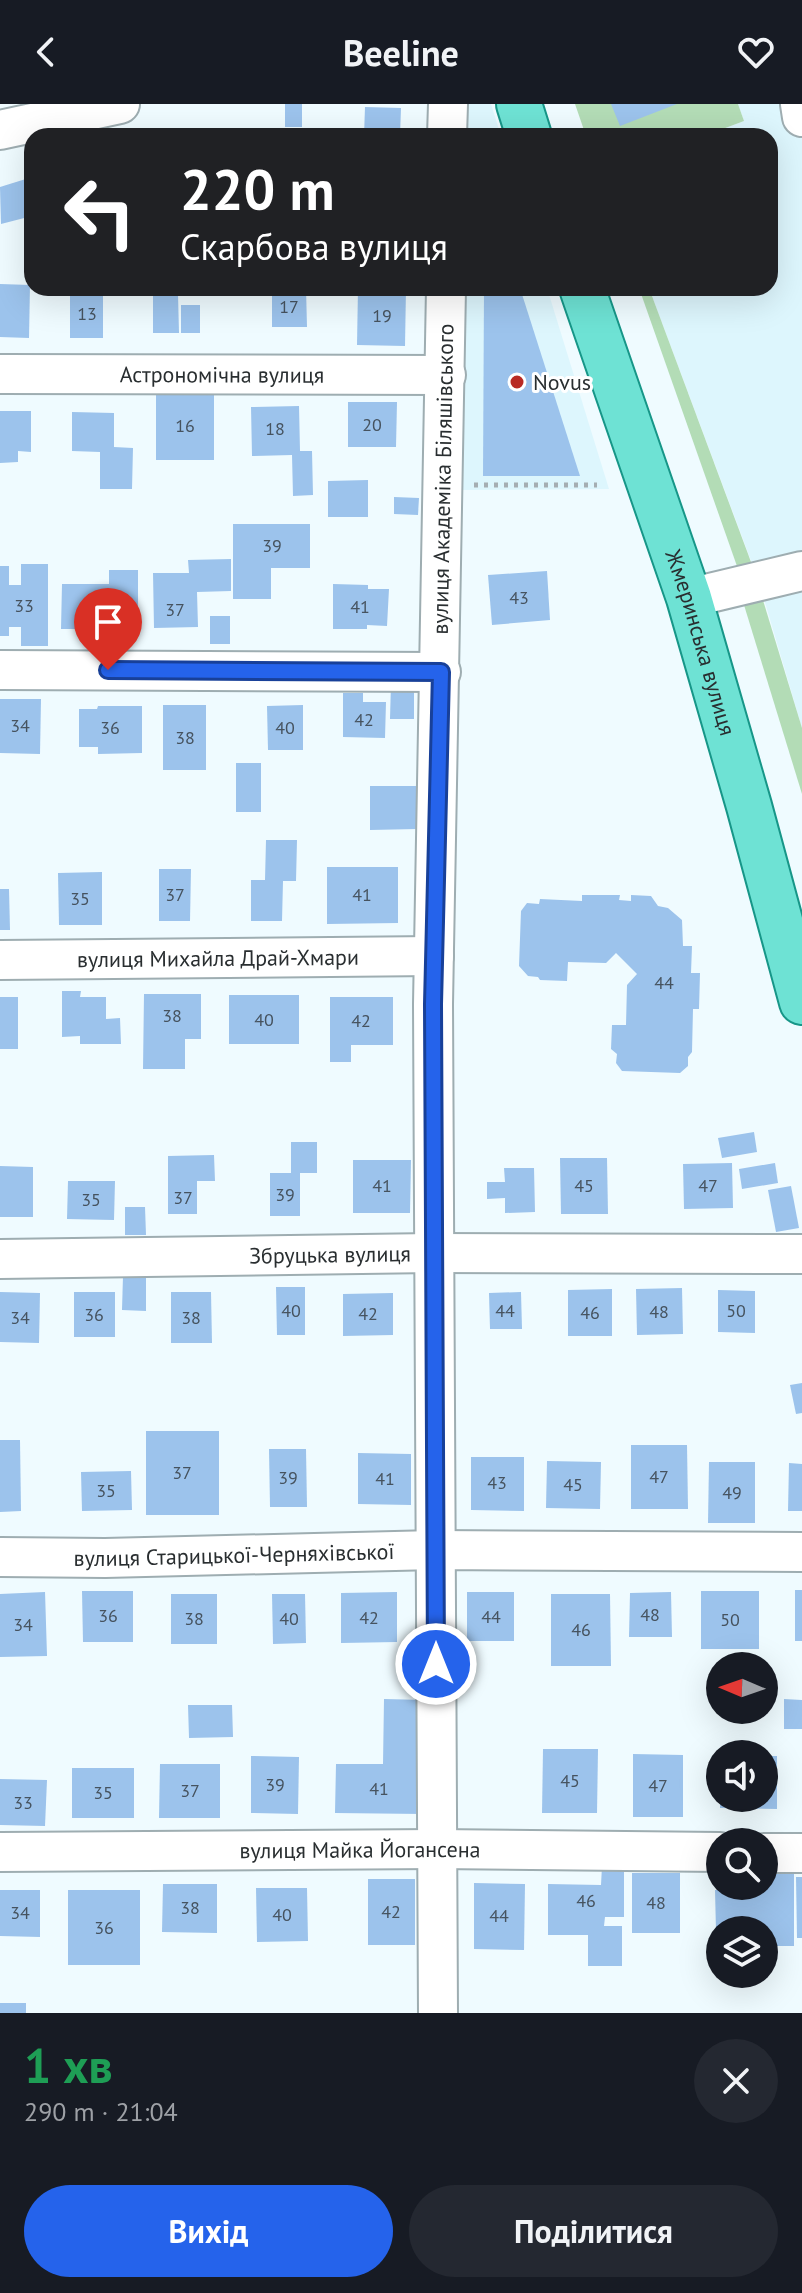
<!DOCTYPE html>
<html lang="uk">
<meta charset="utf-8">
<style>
body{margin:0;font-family:"PT Sans",sans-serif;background:#242831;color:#f1f3f6;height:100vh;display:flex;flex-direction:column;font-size:30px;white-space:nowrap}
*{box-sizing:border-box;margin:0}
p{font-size:26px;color:#9ea1a6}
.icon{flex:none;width:44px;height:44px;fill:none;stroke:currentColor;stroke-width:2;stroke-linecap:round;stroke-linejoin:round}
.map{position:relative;height:1909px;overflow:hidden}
.side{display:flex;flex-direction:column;background:#171b24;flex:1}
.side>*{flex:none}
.guide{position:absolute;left:24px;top:24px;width:754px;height:168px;border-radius:24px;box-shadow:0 8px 32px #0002;background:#202124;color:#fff;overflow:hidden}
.needle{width:52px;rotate:272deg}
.fabs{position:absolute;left:706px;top:1548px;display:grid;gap:16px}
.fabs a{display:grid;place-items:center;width:72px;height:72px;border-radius:50%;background:#171b24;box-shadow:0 8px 32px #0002;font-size:40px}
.pin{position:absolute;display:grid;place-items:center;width:68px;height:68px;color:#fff;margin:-82px -34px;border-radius:50% 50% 50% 0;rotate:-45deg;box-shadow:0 0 8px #0007}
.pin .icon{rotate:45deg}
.me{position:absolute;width:88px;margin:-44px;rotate:0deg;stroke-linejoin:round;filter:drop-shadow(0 0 6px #0008)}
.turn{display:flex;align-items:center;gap:28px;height:168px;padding:0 24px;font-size:36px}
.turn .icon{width:104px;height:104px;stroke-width:2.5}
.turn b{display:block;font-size:56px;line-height:68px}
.round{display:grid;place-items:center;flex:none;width:84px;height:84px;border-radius:42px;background:#242831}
.head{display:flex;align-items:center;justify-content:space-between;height:136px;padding:0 24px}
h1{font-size:48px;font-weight:600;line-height:60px;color:#1e9e55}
.cta{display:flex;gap:16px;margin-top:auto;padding:16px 24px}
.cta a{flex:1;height:92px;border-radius:48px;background:#2563eb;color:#fff;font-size:32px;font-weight:600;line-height:92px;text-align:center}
.cta a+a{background:#242831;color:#f1f3f6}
header{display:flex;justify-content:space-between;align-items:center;height:104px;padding:0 24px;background:#171b24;font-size:36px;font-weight:600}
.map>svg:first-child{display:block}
.built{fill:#ddf6fd}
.green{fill:#b3dcb6}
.building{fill:#9cc3ec}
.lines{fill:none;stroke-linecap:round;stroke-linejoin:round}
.minor-casing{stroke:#9eadb1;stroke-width:42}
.major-casing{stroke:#179688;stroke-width:48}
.path{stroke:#a5aeb2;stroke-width:5;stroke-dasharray:4 6;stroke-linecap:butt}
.minor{stroke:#fff;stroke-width:38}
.major{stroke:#6ee2d4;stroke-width:44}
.route-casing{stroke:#184099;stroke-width:20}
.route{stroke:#2563eb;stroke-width:14}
.poi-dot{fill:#b82a24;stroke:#fff;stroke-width:3}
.labels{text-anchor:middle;stroke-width:6;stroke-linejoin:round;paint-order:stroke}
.number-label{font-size:18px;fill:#46535f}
.street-label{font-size:22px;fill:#292e30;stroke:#fff}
.poi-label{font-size:22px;fill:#292e30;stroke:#fff;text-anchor:start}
</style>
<header><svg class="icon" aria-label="back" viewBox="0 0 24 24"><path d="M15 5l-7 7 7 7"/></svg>Beeline<svg class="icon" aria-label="heart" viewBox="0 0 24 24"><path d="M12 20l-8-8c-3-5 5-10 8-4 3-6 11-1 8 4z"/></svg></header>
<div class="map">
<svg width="802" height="1909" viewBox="0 0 802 1909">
<rect width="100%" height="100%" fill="#effbff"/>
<g class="built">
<path d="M458,0H491L501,32H458Z"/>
<path d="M738,0H802V624L759,478L649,184H770V32H704L744,17Z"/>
<path d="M457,184H547L609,385L456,386Z"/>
</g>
<g class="green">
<path d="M575,0H738L744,17L704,32H586Z"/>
<path d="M639,184H649L754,466L738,465Z"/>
<path d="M762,493L802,624V690L744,501Z"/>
</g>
<g class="building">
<rect x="285" y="0" width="17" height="23"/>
<path d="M611,0H677L620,22Z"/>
<path d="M365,3L401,4L400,32H364Z"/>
<rect x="241" y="27" width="48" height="5"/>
<path d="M29,74L32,84V112L1,120L0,83Z"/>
<path d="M0,180L30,181L29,234L0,233Z"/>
<path d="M272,184H306L307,223H272Z"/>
<path d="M358,184H406L405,242L357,241Z"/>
<path d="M484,184H520L580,372H483Z"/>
<rect x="70" y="186" width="33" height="48"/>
<path d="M153,190H178L179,229H153Z"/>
<rect x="181" y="201" width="19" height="28"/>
<rect x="156" y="287" width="58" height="69"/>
<path d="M348,298H397L396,343H348Z"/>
<path d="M299,302L300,347H312L313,391L293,392L292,351L252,352L251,303Z"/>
<path d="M0,307H31V348L18,347V358L0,359Z"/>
<path d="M72,308L114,309V343L133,344L132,385H100V348L72,347Z"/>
<path d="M368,376V413H328V377Z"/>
<path d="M394,393L419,394L418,411L394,410Z"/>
<path d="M233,420H310V464H271V495H233Z"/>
<path d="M231,455V487L197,488L198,523L154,524L153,469H189L188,456Z"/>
<path d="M21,460H48V542H21V523H9V532H0V462H9V481H21Z"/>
<path d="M109,466H138V514H118V525H61L62,480H109Z"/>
<path d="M547,467L550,516L492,521L488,471Z"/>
<path d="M333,480L368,481V485H389L387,522L367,521V525H333Z"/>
<rect x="210" y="512" width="20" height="28"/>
<path d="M391,579H414V615H390Z"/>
<path d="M343,589H363V598H386L385,634L343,633Z"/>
<path d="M0,595H41L40,650L0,649Z"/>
<rect x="163" y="601" width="43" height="65"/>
<path d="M303,601V646H268L267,602Z"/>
<path d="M98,602H142V649L98,650V643H79V605H97Z"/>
<rect x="236" y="659" width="25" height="49"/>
<path d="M370,682H417V725L370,726Z"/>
<path d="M266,736H297L296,777H283L282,817H251V776H265Z"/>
<path d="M327,763H398V819L327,820Z"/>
<path d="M159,765H191L190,817H159Z"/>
<path d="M102,768V821H59L58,769Z"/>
<path d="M0,785H9L10,826H0Z"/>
<path d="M582,791H620L619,796L631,797V791L651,792L658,802L668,804L682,816L683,842H692L691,869H700L699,905H693L692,948L688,953V962L680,969L622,967L616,959L617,950L611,945L612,921H626L627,881L637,870L616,849L606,859L568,858L567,877L540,876L538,873L528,872L519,862L521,807L527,799L539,800L540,795L582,797Z"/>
<path d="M62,887H81L80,893H106V915L120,914L121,940H80V932L62,933Z"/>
<path d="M144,890H201V935H185V965H143Z"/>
<rect x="229" y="891" width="70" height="49"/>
<rect x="0" y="893" width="18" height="52"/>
<path d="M330,893H393V941H351V958H330Z"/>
<path d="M754,1028L757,1048L722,1054L718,1034Z"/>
<path d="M291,1038H317V1069H300V1112H270V1069H291Z"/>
<path d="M214,1051L215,1077H197V1110H168V1052Z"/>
<path d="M560,1054H607L608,1110H561Z"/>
<path d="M353,1056H411L410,1109H353Z"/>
<path d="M732,1059L733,1104L684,1105L683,1060Z"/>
<path d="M775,1059L778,1079L742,1085L739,1065Z"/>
<path d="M0,1062L33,1063V1113H0Z"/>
<path d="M504,1064H534L535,1108L505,1109V1094L487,1095V1078H505Z"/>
<path d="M68,1077H115L114,1116L67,1115Z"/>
<path d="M791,1082L799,1124L776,1128L768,1086Z"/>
<path d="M125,1103H145L146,1131H125Z"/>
<path d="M123,1172H146V1207L122,1206Z"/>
<path d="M276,1183H305V1231H277Z"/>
<path d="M682,1184L683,1230L637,1231L636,1185Z"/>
<path d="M612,1185V1232H568V1186Z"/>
<path d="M718,1186L755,1187V1229L718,1228Z"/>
<path d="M0,1188L40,1189L39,1239L0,1238Z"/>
<rect x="74" y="1188" width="41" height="45"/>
<path d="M171,1188H211L212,1239H171Z"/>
<path d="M521,1188L522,1225H490L489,1189Z"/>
<path d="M393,1189V1231L343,1232V1190Z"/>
<path d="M802,1279V1309L796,1310L790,1281Z"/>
<rect x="146" y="1327" width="73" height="84"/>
<path d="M0,1336H20L21,1407L0,1408Z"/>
<path d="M631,1341H687L688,1405H631Z"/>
<path d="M269,1345H306L307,1403H270Z"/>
<path d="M358,1349L411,1350V1401L358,1400Z"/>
<path d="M471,1353H524V1407L471,1406Z"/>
<path d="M547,1357L601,1358L600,1405L546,1404Z"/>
<path d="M709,1358H755V1419H708Z"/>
<path d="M789,1359L802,1360V1407H788Z"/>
<path d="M131,1367L132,1406L82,1407L81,1368Z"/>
<rect x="795" y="1486" width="7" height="51"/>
<path d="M82,1487H133V1538H83Z"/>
<rect x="701" y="1487" width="58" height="58"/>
<path d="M45,1488L47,1552L0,1553V1490Z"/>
<path d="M397,1488V1538L341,1539V1489Z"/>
<rect x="467" y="1488" width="47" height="49"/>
<path d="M671,1488L672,1533H629L630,1489Z"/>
<rect x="171" y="1490" width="46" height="50"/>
<path d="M272,1490H305L306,1539L273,1540Z"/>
<path d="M551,1490H610L611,1562H551Z"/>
<path d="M384,1595L425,1596L423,1710L335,1709L336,1660H383Z"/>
<path d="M784,1595L802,1596V1625H784Z"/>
<path d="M188,1601H232L233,1633L189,1634Z"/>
<path d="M543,1645H598L597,1709H542Z"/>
<path d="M633,1650L683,1651V1713H633Z"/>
<path d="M251,1652L299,1653L298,1710L251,1709Z"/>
<path d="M764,1652H777V1705L720,1704V1694H764Z"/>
<path d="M160,1660H220V1714H159Z"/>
<rect x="72" y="1664" width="62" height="50"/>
<path d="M0,1675L47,1676L45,1722L0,1721Z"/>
<path d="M602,1762H624V1813H605L604,1822H622V1862H588V1831H548V1780L601,1781Z"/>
<path d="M766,1766H794V1842H767V1826L716,1827L715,1786H766Z"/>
<rect x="632" y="1769" width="48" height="60"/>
<path d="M796,1773H802V1834H797Z"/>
<rect x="368" y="1775" width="47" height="66"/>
<path d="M474,1779L525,1780L524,1846L474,1845Z"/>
<path d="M163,1780H217V1829L162,1828Z"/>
<path d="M256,1784H307L308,1837L257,1838Z"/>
<path d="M0,1786H40V1833L0,1832Z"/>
<rect x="68" y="1786" width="72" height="75"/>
<rect x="0" y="1899" width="26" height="10"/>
</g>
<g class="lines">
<g class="minor-casing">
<g id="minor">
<path d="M800,0L802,13"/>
<path d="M0,26L120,0"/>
<path d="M447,32L448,0"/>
<path id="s1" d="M0,270L446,271"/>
<path d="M689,494L802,467"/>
<path d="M0,566L441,568"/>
<path id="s2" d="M0,856L434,852"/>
<path id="s3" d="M0,1155L433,1149L802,1150"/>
<path id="s4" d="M0,1453L105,1454L435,1446L802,1448"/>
<path id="s5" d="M0,1748L437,1745L720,1748"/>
<path d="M764,1749H802"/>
<path id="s6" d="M438,1909L433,900L446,184"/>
</g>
</g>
<g class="major-casing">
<g id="major">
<path d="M519,0L529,32"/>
<path id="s7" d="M582,184L689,494L749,702L802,898"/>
</g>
</g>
<path class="path" d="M474,381H597"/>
<use href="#minor" class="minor"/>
<use href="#major" class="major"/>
</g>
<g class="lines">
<g class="route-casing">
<path id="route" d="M108,566L441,568L433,900L436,1560"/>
</g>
<use href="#route" class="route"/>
</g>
<circle class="poi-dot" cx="517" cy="278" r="8"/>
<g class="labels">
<g class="number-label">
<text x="289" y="209">17</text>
<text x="87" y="216">13</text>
<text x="382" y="218">19</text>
<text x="372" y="327">20</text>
<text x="185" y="328">16</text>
<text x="275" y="331">18</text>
<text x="272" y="448">39</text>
<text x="519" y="500">43</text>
<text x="24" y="508">33</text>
<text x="360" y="509">41</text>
<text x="175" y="512">37</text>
<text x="364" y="622">42</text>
<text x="20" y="628">34</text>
<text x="110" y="630">36</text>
<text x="285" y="630">40</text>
<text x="185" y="640">38</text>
<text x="175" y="797">37</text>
<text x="362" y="797">41</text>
<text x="80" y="801">35</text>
<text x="664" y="885">44</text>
<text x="172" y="918">38</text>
<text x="264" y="922">40</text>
<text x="361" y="923">42</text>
<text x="382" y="1088">41</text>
<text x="584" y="1088">45</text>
<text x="708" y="1088">47</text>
<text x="285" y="1097">39</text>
<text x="183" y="1100">37</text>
<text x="91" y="1102">35</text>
<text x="291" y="1213">40</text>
<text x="505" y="1213">44</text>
<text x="736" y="1213">50</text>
<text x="659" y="1214">48</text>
<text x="590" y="1215">46</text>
<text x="368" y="1216">42</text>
<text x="94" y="1217">36</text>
<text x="20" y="1220">34</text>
<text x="191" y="1220">38</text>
<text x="182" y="1375">37</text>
<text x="659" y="1379">47</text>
<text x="288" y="1380">39</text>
<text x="385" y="1381">41</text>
<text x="497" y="1385">43</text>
<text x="573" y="1387">45</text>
<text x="106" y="1393">35</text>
<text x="732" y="1395">49</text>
<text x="650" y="1517">48</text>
<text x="108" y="1518">36</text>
<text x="491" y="1519">44</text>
<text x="369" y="1520">42</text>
<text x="194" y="1521">38</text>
<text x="289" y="1521">40</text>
<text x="730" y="1522">50</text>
<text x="23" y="1527">34</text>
<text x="581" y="1532">46</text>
<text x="570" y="1683">45</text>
<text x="275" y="1687">39</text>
<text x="658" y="1688">47</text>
<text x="379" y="1691">41</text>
<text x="190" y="1693">37</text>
<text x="103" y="1695">35</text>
<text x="23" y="1705">33</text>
<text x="586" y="1803">46</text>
<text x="656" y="1805">48</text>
<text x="190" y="1810">38</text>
<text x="391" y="1814">42</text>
<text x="20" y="1815">34</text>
<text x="282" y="1817">40</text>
<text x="499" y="1818">44</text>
<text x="104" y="1830">36</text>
</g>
<g class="street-label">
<text dy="8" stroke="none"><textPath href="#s1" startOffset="222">Астрономічна вулиця</textPath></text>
<text dy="8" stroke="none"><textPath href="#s6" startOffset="1534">вулиця Академіка Біляшівського</textPath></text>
<text dy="8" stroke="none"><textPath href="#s7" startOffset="374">Жмеринська вулиця</textPath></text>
<text dy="8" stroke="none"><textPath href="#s2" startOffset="218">вулиця Михайла Драй-Хмари</textPath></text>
<text dy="8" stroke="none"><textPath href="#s3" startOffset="330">Збруцька вулиця</textPath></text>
<text dy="8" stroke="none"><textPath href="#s4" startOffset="234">вулиця Старицької-Черняхівської</textPath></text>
<text dy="8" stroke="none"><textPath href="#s5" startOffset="360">вулиця Майка Йогансена</textPath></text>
</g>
<g class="poi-label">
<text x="533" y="286">Novus</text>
</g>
</g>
</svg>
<div class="fabs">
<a><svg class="needle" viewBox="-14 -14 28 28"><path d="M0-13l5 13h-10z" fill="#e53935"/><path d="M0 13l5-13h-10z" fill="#9ea1a6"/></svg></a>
<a><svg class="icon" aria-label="sound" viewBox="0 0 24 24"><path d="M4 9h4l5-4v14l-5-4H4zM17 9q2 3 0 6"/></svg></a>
<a><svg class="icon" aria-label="search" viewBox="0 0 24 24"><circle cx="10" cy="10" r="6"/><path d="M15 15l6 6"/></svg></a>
<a><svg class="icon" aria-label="layers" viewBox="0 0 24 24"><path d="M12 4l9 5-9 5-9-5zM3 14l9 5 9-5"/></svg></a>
</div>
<div class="pin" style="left:108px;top:566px;background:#d93025"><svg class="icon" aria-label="arrive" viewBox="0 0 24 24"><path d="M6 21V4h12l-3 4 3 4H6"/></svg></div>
<svg class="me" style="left:436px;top:1560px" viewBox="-20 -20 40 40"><circle r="17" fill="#2563eb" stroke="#fff" stroke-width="3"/><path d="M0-11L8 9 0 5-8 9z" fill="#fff"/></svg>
<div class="guide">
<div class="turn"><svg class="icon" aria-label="left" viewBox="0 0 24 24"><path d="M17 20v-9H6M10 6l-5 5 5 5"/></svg><div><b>220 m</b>Скарбова вулиця</div></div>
</div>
</div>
<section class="side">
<div class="head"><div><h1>1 хв</h1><p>290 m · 21:04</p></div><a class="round"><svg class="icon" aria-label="close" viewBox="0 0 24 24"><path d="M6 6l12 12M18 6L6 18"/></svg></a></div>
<div class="cta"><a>Вихід</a><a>Поділитися</a></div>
</section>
